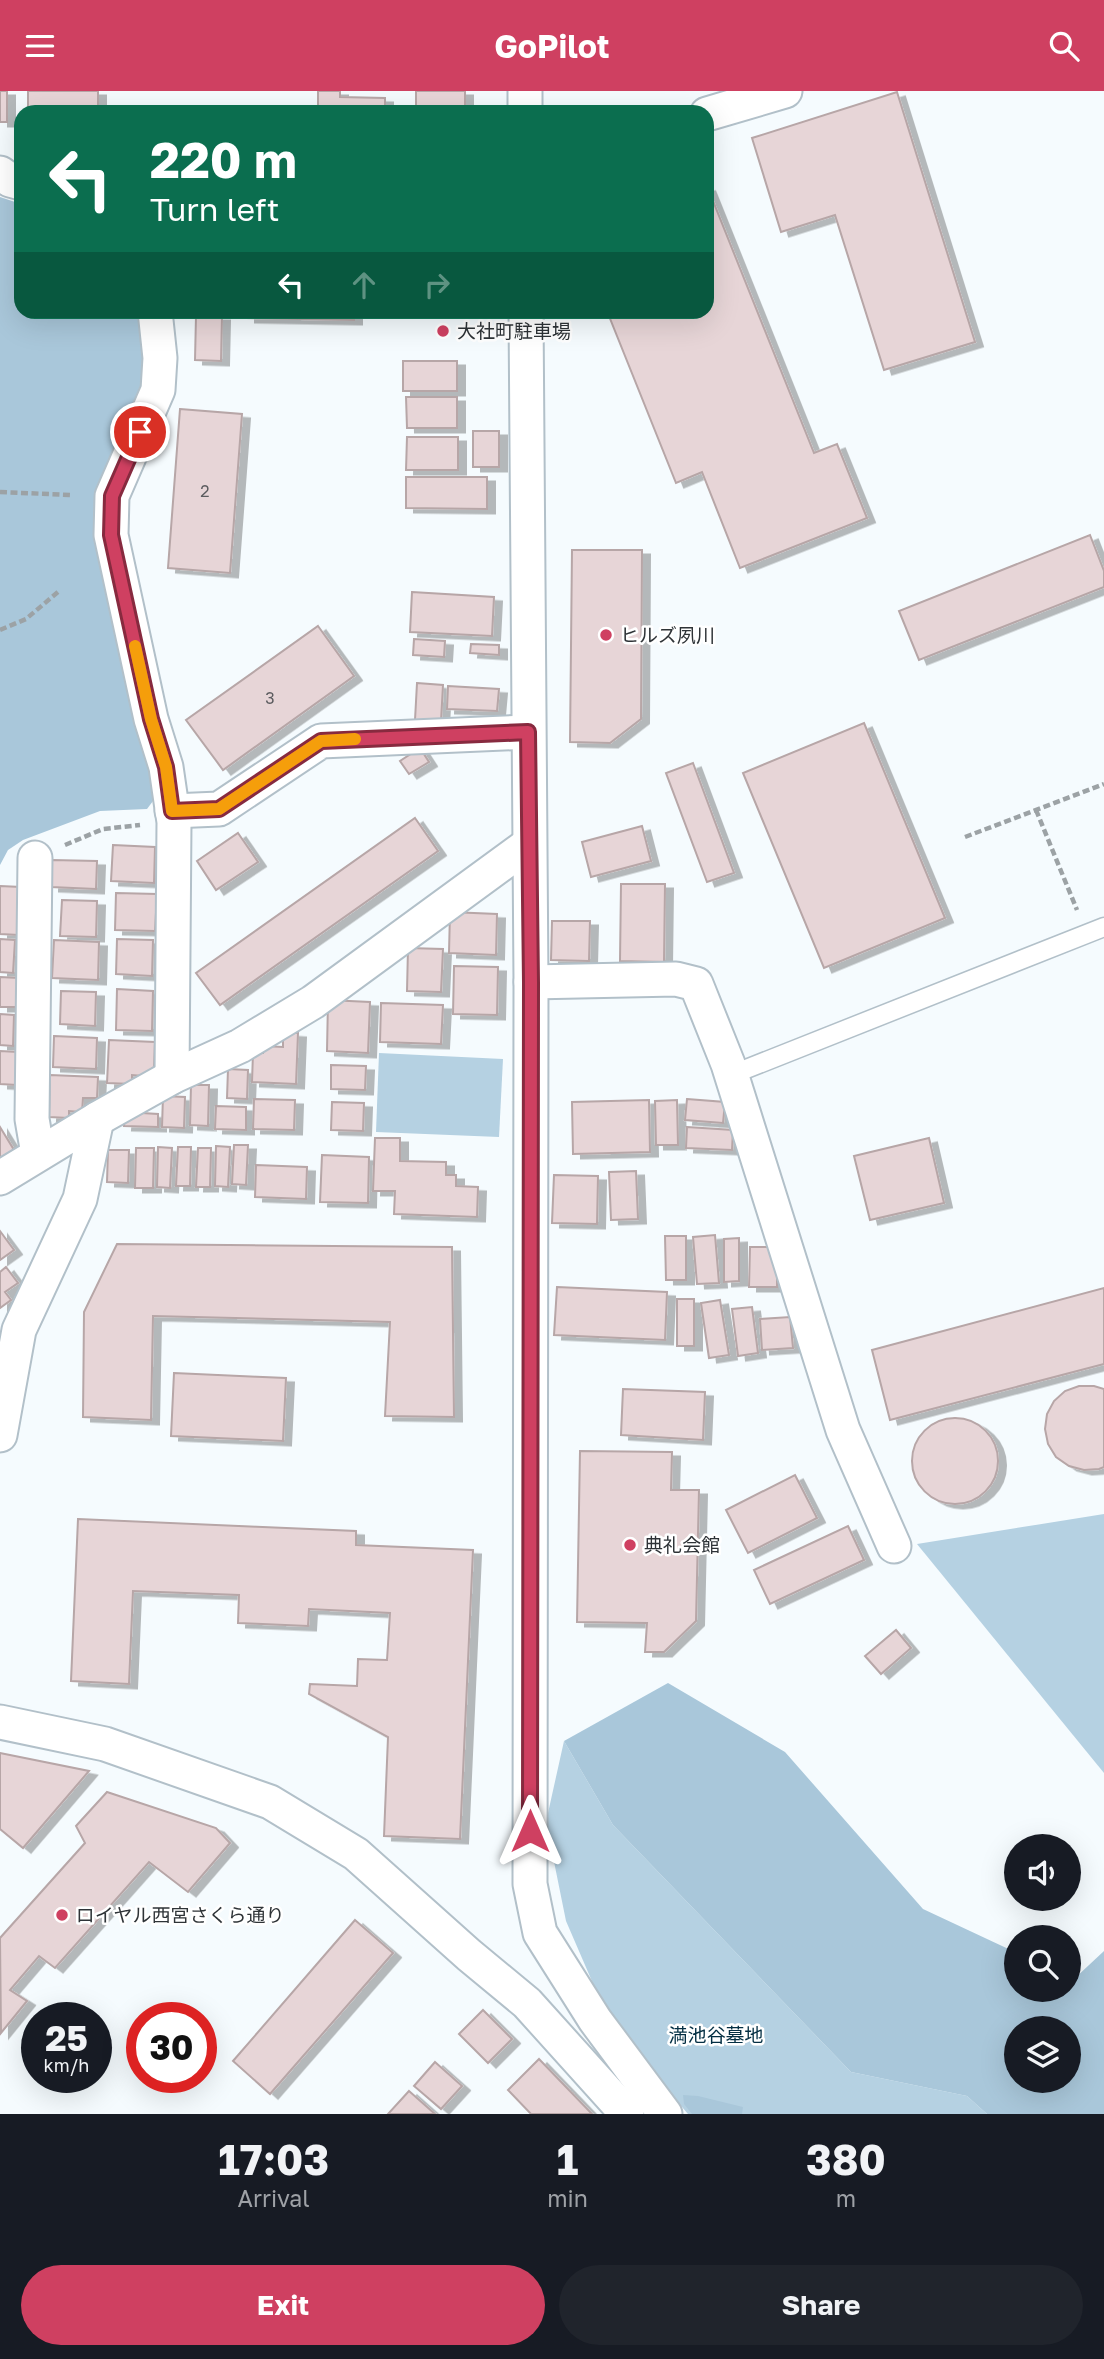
<!DOCTYPE html>
<meta charset="utf-8">
<style>
body{margin:0;font-family:"Golos Text","Noto Sans JP",sans-serif;background:#20242c;color:#f1f3f6;height:100vh;display:flex;flex-direction:column;font-size:26px;white-space:nowrap}
*{box-sizing:border-box;margin:0}
p{font-size:23px;color:#9ea1a6}
.icon{flex:none;width:38px;height:38px;fill:none;stroke:currentColor;stroke-width:2;stroke-linecap:round;stroke-linejoin:round}
.map{position:relative;height:2023px;overflow:hidden}
.side{display:flex;flex-direction:column;background:#171b24;flex:1}
.side>*{flex:none}
.top-card{position:absolute;left:14px;top:14px;width:700px;height:214px;border-radius:21px;box-shadow:0 7px 28px #0002;background:#0b6e4f;color:#fff;overflow:hidden}
.buttons{position:absolute;left:1004px;top:1743px;display:grid;gap:14px}
.buttons a{display:grid;place-items:center;width:77px;height:77px;border-radius:50%;background:#171b24;box-shadow:0 7px 28px #0002;font-size:35px}
.speed{position:absolute;left:21px;top:1911px;display:flex;gap:14px;font-size:35px;font-weight:700;text-align:center}
.speed>*{display:grid;place-content:center;width:91px;height:91px;border-radius:50%;background:#171b24;box-shadow:0 7px 28px #0002;line-height:1}
.speed small{font-size:18px;font-weight:400}
.speed .limit{border:10px solid #d22;background:#fff;color:#111}
.pin{position:absolute;display:grid;place-items:center;width:60px;height:60px;color:#fff;margin:-30px;border:4px solid #fff;border-radius:50%;box-shadow:0 2px 7px #0007}
.me{position:absolute;width:77px;margin:-38px;rotate:0deg;stroke-linejoin:round;filter:drop-shadow(0 0 5px #0008)}
.turn{display:flex;align-items:center;gap:24px;height:147px;padding:0 21px;font-size:32px}
.turn .icon{width:91px;height:91px;stroke-width:2.5}
.turn b{display:block;font-size:49px;line-height:60px}
.lanes{display:flex;align-items:center;height:66px;padding:0 21px;background:#0003;justify-content:center;gap:35px;direction:ltr}
.lanes .off{opacity:.35}
.eta{display:flex;justify-content:space-evenly;align-items:center;height:119px;text-align:center}
.eta b{font-size:42px;font-weight:700;line-height:49px}
.action{display:flex;gap:14px;margin-top:auto;padding:14px 21px}
.action a{flex:1;height:80px;border-radius:42px;background:#cf4061;color:#fff;font-size:28px;font-weight:700;line-height:80px;text-align:center}
.action a+a{background:#20242c;color:#f1f3f6}
header{display:flex;justify-content:space-between;align-items:center;height:91px;padding:0 21px;background:#cf4061;color:#fff;font-size:32px;font-weight:700}
.map>svg:first-child{display:block}
.green{fill:#b5d1e2}
.forest{fill:#a9c7da;fill-rule:evenodd}
.building{fill:#e7d5d7;stroke:#b7a6a7;stroke-width:2;filter:url(#shadow)}
.lines{fill:none;stroke-linecap:round;stroke-linejoin:round}
.lane-casing{stroke:#b2c0c9;stroke-width:21}
.street-casing{stroke:#b2c0c9;stroke-width:37}
.path{stroke:#9ca2a5;stroke-width:4.5;stroke-dasharray:7 3.5;stroke-linecap:butt}
.lane{stroke:#fff;stroke-width:18}
.street{stroke:#fff;stroke-width:33}
.route-casing{stroke:#872a3f;stroke-width:18}
.route{stroke:#cf4061;stroke-width:12}
.slow{stroke:#f59e0b;stroke-width:12}
.poi-dot{fill:#cf4061;stroke:#fff;stroke-width:2.5}
.labels{text-anchor:middle;stroke-width:5;stroke-linejoin:round;paint-order:stroke}
.number-label{font-size:16px;fill:#5c5c5f}
.poi-label{font-size:19px;fill:#2e3337;stroke:#fff;text-anchor:start}
.park-label{font-size:19px;fill:#042f43;stroke:#fff}
</style>
<header><svg class="icon" aria-label="menu" viewBox="0 0 24 24"><path d="M4 6h16M4 12h16M4 18h16"/></svg>GoPilot<svg class="icon" aria-label="search" viewBox="0 0 24 24"><circle cx="10" cy="10" r="6"/><path d="M15 15l6 6"/></svg></header>
<div class="map">
<svg width="1104" height="2023" viewBox="0 0 1104 2023">
<defs>
<filter id="shadow"><feDropShadow dx="8" dy="4.5" stdDeviation="0" flood-color="#0004"/></filter>
</defs>
<rect width="100%" height="100%" fill="#f5fbfe"/>
<g class="green">
<path d="M379,962L503,968L499,1046L376,1041Z"/>
<path d="M1104,1423V1682L917,1453Z"/>
<path d="M564,1650L613,1734L851,1981L967,2005L987,2023H688L610,1932L566,1830L546,1731Z"/>
</g>
<g class="forest">
<path d="M0,106L21,113V220L141,221L148,290L101,400L155,685L153,710L147,718L100,720L23,749L8,759L0,774Z"/>
<path d="M668,1592L785,1661L923,1818L1017,1862V1899H1069V1887L1074,1888L1104,1860V2023H987L967,2005L851,1981L613,1734L564,1650ZM1017,1937H1069V1990H1017Z"/>
<path d="M683,2004L698,2005L743,2016L742,2023H692L684,2013Z"/>
</g>
<g class="building">
<rect x="0" y="0" width="7" height="31"/>
<rect x="28" y="0" width="70" height="21"/>
<path d="M318,0H340V6L385,7V21H318Z"/>
<rect x="416" y="0" width="49" height="21"/>
<path d="M897,1L975,251L884,279L835,124L781,141L752,47Z"/>
<path d="M707,95L814,362L837,353L867,427L740,477L702,381L676,392L607,220H707Z"/>
<path d="M247,220H354V229L247,227Z"/>
<path d="M196,225H222L221,270L195,269Z"/>
<rect x="403" y="270" width="54" height="30"/>
<path d="M406,306H457V337H407Z"/>
<path d="M180,318L242,323L230,482L168,477Z"/>
<rect x="473" y="340" width="26" height="36"/>
<path d="M407,346H458V379H406Z"/>
<path d="M406,386H487V418L406,417Z"/>
<path d="M1090,444L1104,480V496L919,569L899,520Z"/>
<path d="M572,459H642L641,628L610,652L570,651Z"/>
<path d="M412,501L494,506L492,545L410,541Z"/>
<path d="M318,535L354,585L223,679L186,629Z"/>
<path d="M414,548L445,550L444,566L413,564Z"/>
<path d="M471,553L499,554V564L470,562Z"/>
<path d="M417,592L443,594L441,630L415,629Z"/>
<path d="M448,595L499,598L497,620L447,618Z"/>
<path d="M864,632L945,827L824,877L743,682Z"/>
<path d="M420,657L429,671L409,683L400,670Z"/>
<path d="M693,672L734,782L707,791L666,682Z"/>
<path d="M415,727L438,760L220,914L196,882Z"/>
<path d="M642,735L651,770L591,786L582,751Z"/>
<path d="M238,742L258,771L216,799L197,770Z"/>
<path d="M113,754L155,756L154,792L111,790Z"/>
<path d="M52,769L97,770L96,798L51,796Z"/>
<path d="M621,793H665L664,871L620,870Z"/>
<path d="M0,795L21,796L19,844L0,843Z"/>
<path d="M116,802L157,803L155,840L115,839Z"/>
<path d="M62,809L97,810L96,846L60,845Z"/>
<path d="M450,821L497,823L496,864L449,862Z"/>
<path d="M552,830H590L589,870L551,869Z"/>
<path d="M0,848L15,849L13,882L0,881Z"/>
<path d="M117,848L153,849L152,885L116,883Z"/>
<path d="M54,849L99,851L98,889L52,887Z"/>
<path d="M408,857L443,858L441,901L407,900Z"/>
<path d="M454,875L498,876L497,924L453,923Z"/>
<path d="M0,886L19,887L17,916H0Z"/>
<path d="M117,898L153,900L152,940L116,939Z"/>
<path d="M61,900L96,901L95,935L60,933Z"/>
<path d="M328,909L370,911L368,962L327,960Z"/>
<path d="M381,912L443,914L441,953L380,951Z"/>
<path d="M0,923L14,924L13,955L0,954Z"/>
<path d="M283,941L298,942L296,993L252,991L253,962H263V955L283,956Z"/>
<path d="M54,945L97,947L96,978L53,976Z"/>
<path d="M109,949L155,951L154,976L144,985L132,984V993L107,992Z"/>
<path d="M0,960L18,961L17,994L0,993Z"/>
<path d="M331,974L366,975L365,999L331,998Z"/>
<path d="M228,978L248,979L247,1008L227,1007Z"/>
<path d="M50,984L98,986L97,1007H83L82,1021L69,1020V1027L49,1026Z"/>
<path d="M191,994H209L208,1035L190,1034Z"/>
<path d="M163,1005L185,1006L184,1037L162,1036Z"/>
<path d="M254,1008L295,1009L294,1039L253,1038Z"/>
<path d="M687,1008L725,1011L723,1032L685,1029Z"/>
<path d="M649,1009L650,1061L573,1063L572,1011Z"/>
<path d="M677,1009L678,1054H656L655,1010Z"/>
<path d="M332,1011L364,1012L363,1040L331,1039Z"/>
<path d="M216,1015L246,1016V1039L215,1038Z"/>
<path d="M125,1021L158,1023V1036L124,1035Z"/>
<path d="M0,1036L14,1059L0,1067Z"/>
<path d="M687,1036L733,1039L732,1059L686,1057Z"/>
<path d="M375,1047H400V1070L446,1071V1084H456V1095L478,1096L477,1126L394,1123L395,1100H373Z"/>
<path d="M929,1047L944,1112L870,1129L854,1065Z"/>
<path d="M234,1054H248L246,1094L232,1093Z"/>
<path d="M216,1055L230,1056L228,1096L215,1095Z"/>
<path d="M158,1056L172,1057L170,1097L157,1096Z"/>
<path d="M178,1056H191L190,1095H176Z"/>
<path d="M136,1057H154L153,1097H135Z"/>
<path d="M198,1057H211L210,1096H196Z"/>
<path d="M108,1059H129L128,1092L107,1091Z"/>
<path d="M322,1064L369,1066L368,1112L320,1111Z"/>
<path d="M256,1074L307,1076L306,1108L255,1106Z"/>
<path d="M636,1080L638,1128L611,1129L609,1081Z"/>
<path d="M554,1084L598,1085L597,1133L552,1132Z"/>
<path d="M0,1140L14,1159L0,1169Z"/>
<path d="M715,1144L719,1192L697,1193L693,1146Z"/>
<path d="M665,1145H686V1189H666Z"/>
<path d="M739,1147V1190L724,1191V1148Z"/>
<path d="M117,1153L452,1156L454,1326L385,1325L390,1231L153,1225L151,1329L83,1326L84,1221Z"/>
<path d="M750,1156H777V1196H749Z"/>
<path d="M6,1176L18,1192L5,1201L11,1209L0,1217V1181Z"/>
<path d="M557,1196L667,1201L665,1249L554,1244Z"/>
<path d="M1104,1197V1273L890,1329L872,1259Z"/>
<rect x="677" y="1208" width="17" height="47"/>
<path d="M720,1209L729,1264L709,1267L701,1212Z"/>
<path d="M752,1216L758,1262L738,1265L732,1218Z"/>
<path d="M790,1226L793,1257L762,1259L760,1228Z"/>
<path d="M174,1282L286,1287L283,1350L171,1345Z"/>
<path d="M1079,1295H1094L1104,1298V1376L1099,1378L1084,1379L1069,1375L1056,1366L1048,1353L1045,1338L1047,1323L1054,1310L1065,1300Z"/>
<path d="M623,1298L705,1301L703,1349L621,1344Z"/>
<circle cx="955" cy="1370" r="43"/>
<path d="M580,1360L672,1361L671,1399H699L696,1530L664,1561H645L647,1532L577,1531Z"/>
<path d="M795,1384L817,1427L748,1462L726,1419Z"/>
<path d="M78,1428L356,1440V1454L473,1459L460,1748L384,1745L388,1646L309,1603L310,1593L357,1595L358,1568L387,1569L390,1522L309,1518L308,1535L238,1532L239,1504L133,1500L129,1593L71,1590Z"/>
<path d="M848,1435L864,1469L770,1513L754,1479Z"/>
<path d="M896,1539L911,1557L881,1583L865,1565Z"/>
<path d="M0,1662L89,1680L23,1757L0,1738Z"/>
<path d="M107,1701L216,1737L230,1752L188,1801L149,1771L55,1877L39,1865L10,1899L27,1910L1,1942L0,1847L85,1752L76,1735Z"/>
<path d="M355,1829L393,1862L270,2003L233,1970Z"/>
<path d="M483,1919L512,1948L488,1972L459,1943Z"/>
<path d="M539,1968L592,2023H531L508,1999Z"/>
<path d="M435,1971L462,1995L441,2018L414,1995Z"/>
<path d="M409,2000L435,2023H388Z"/>
</g>
<g class="lines">
<g class="lane-casing">
<path id="lane" d="M731,984L1104,836"/>
</g>
<g class="street-casing">
<g id="street">
<path d="M525,0V21"/>
<path d="M707,23L785,0"/>
<path d="M0,82L10,89L21,92"/>
<path d="M155,220L160,267L158,299L112,405L111,444L151,628L166,676L174,731L172,986"/>
<path d="M526,220L531,891L530,1793L540,1842L595,1929L665,2023"/>
<path d="M172,720L219,718L321,650L528,641"/>
<path d="M35,767L32,1028L38,1063"/>
<path d="M531,891L676,888L696,893L728,973L843,1339L894,1455"/>
<path d="M0,1087L97,1028L172,986L240,955L313,911L529,753"/>
<path d="M0,1344L19,1239L80,1108L97,1028"/>
<path d="M0,1631L105,1653L270,1711L356,1763L469,1864L527,1912L627,2023"/>
</g>
</g>
<g class="path">
<path d="M0,401L71,404"/>
<path d="M0,539L26,528L58,501"/>
<path d="M1036,719L1077,819"/>
<path d="M965,746L1104,693"/>
<path d="M65,754L103,738L140,734"/>
</g>
<use href="#lane" class="lane"/>
<use href="#street" class="street"/>
</g>
<g class="lines">
<g class="route-casing">
<path id="route" d="M140,341L112,405L111,444L151,628L166,676L172,720L219,718L321,650L528,641L531,891L530,1740"/>
</g>
<use href="#route" class="route"/>
<path class="slow" d="M135,555L151,628L166,676L172,720L219,718L321,650L355,648"/>
</g>
<g class="poi-dot">
<circle cx="443" cy="240" r="7"/>
<circle cx="606" cy="544" r="7"/>
<circle cx="630" cy="1454" r="7"/>
<circle cx="62" cy="1824" r="7"/>
</g>
<g class="labels">
<g class="number-label">
<text x="205" y="406">2</text>
<text x="270" y="613">3</text>
</g>
<g class="poi-label">
<text x="457" y="247">大社町駐車場</text>
<text x="620" y="551">ヒルズ夙川</text>
<text x="644" y="1461">典礼会館</text>
<text x="76" y="1831">ロイヤル西宮さくら通り</text>
</g>
<g class="park-label">
<text x="716" y="1951">満池谷墓地</text>
</g>
</g>
</svg>
<div class="buttons">
<a><svg class="icon" aria-label="sound" viewBox="0 0 24 24"><path d="M4 9h4l5-4v14l-5-4H4zM17 9q2 3 0 6"/></svg></a>
<a><svg class="icon" aria-label="search" viewBox="0 0 24 24"><circle cx="10" cy="10" r="6"/><path d="M15 15l6 6"/></svg></a>
<a><svg class="icon" aria-label="layers" viewBox="0 0 24 24"><path d="M12 4l9 5-9 5-9-5zM3 14l9 5 9-5"/></svg></a>
</div>
<div class="speed"><div>25<small>km/h</small></div><div class="limit">30</div></div>
<div class="pin" style="left:140px;top:341px;background:#d93025"><svg class="icon" aria-label="arrive" viewBox="0 0 24 24"><path d="M6 21V4h12l-3 4 3 4H6"/></svg></div>
<svg class="me" style="left:530px;top:1740px" viewBox="-20 -20 40 40"><path d="M0-17L14 15 0 8-14 15z" fill="#cf4061" stroke="#fff" stroke-width="4"/></svg>
<div class="top-card">
<div class="turn"><svg class="icon" aria-label="left" viewBox="0 0 24 24"><path d="M17 20v-9H6M10 6l-5 5 5 5"/></svg><div><b>220 m</b>Turn left</div></div>
<div class="lanes"><svg class="icon" aria-label="left" viewBox="0 0 24 24"><path d="M17 20v-9H6M10 6l-5 5 5 5"/></svg><svg class="icon off" aria-label="ahead" viewBox="0 0 24 24"><path d="M12 20V5M6 11l6-6 6 6"/></svg><svg class="icon off" aria-label="right" viewBox="0 0 24 24"><path d="M7 20v-9h11M14 6l5 5-5 5"/></svg></div>
</div>
</div>
<section class="side">
<div class="eta">
<div><b>17:03</b><p>Arrival</p></div>
<div><b>1</b><p>min</p></div>
<div><b>380</b><p>m</p></div>
</div>
<div class="action"><a>Exit</a><a>Share</a></div>
</section>
